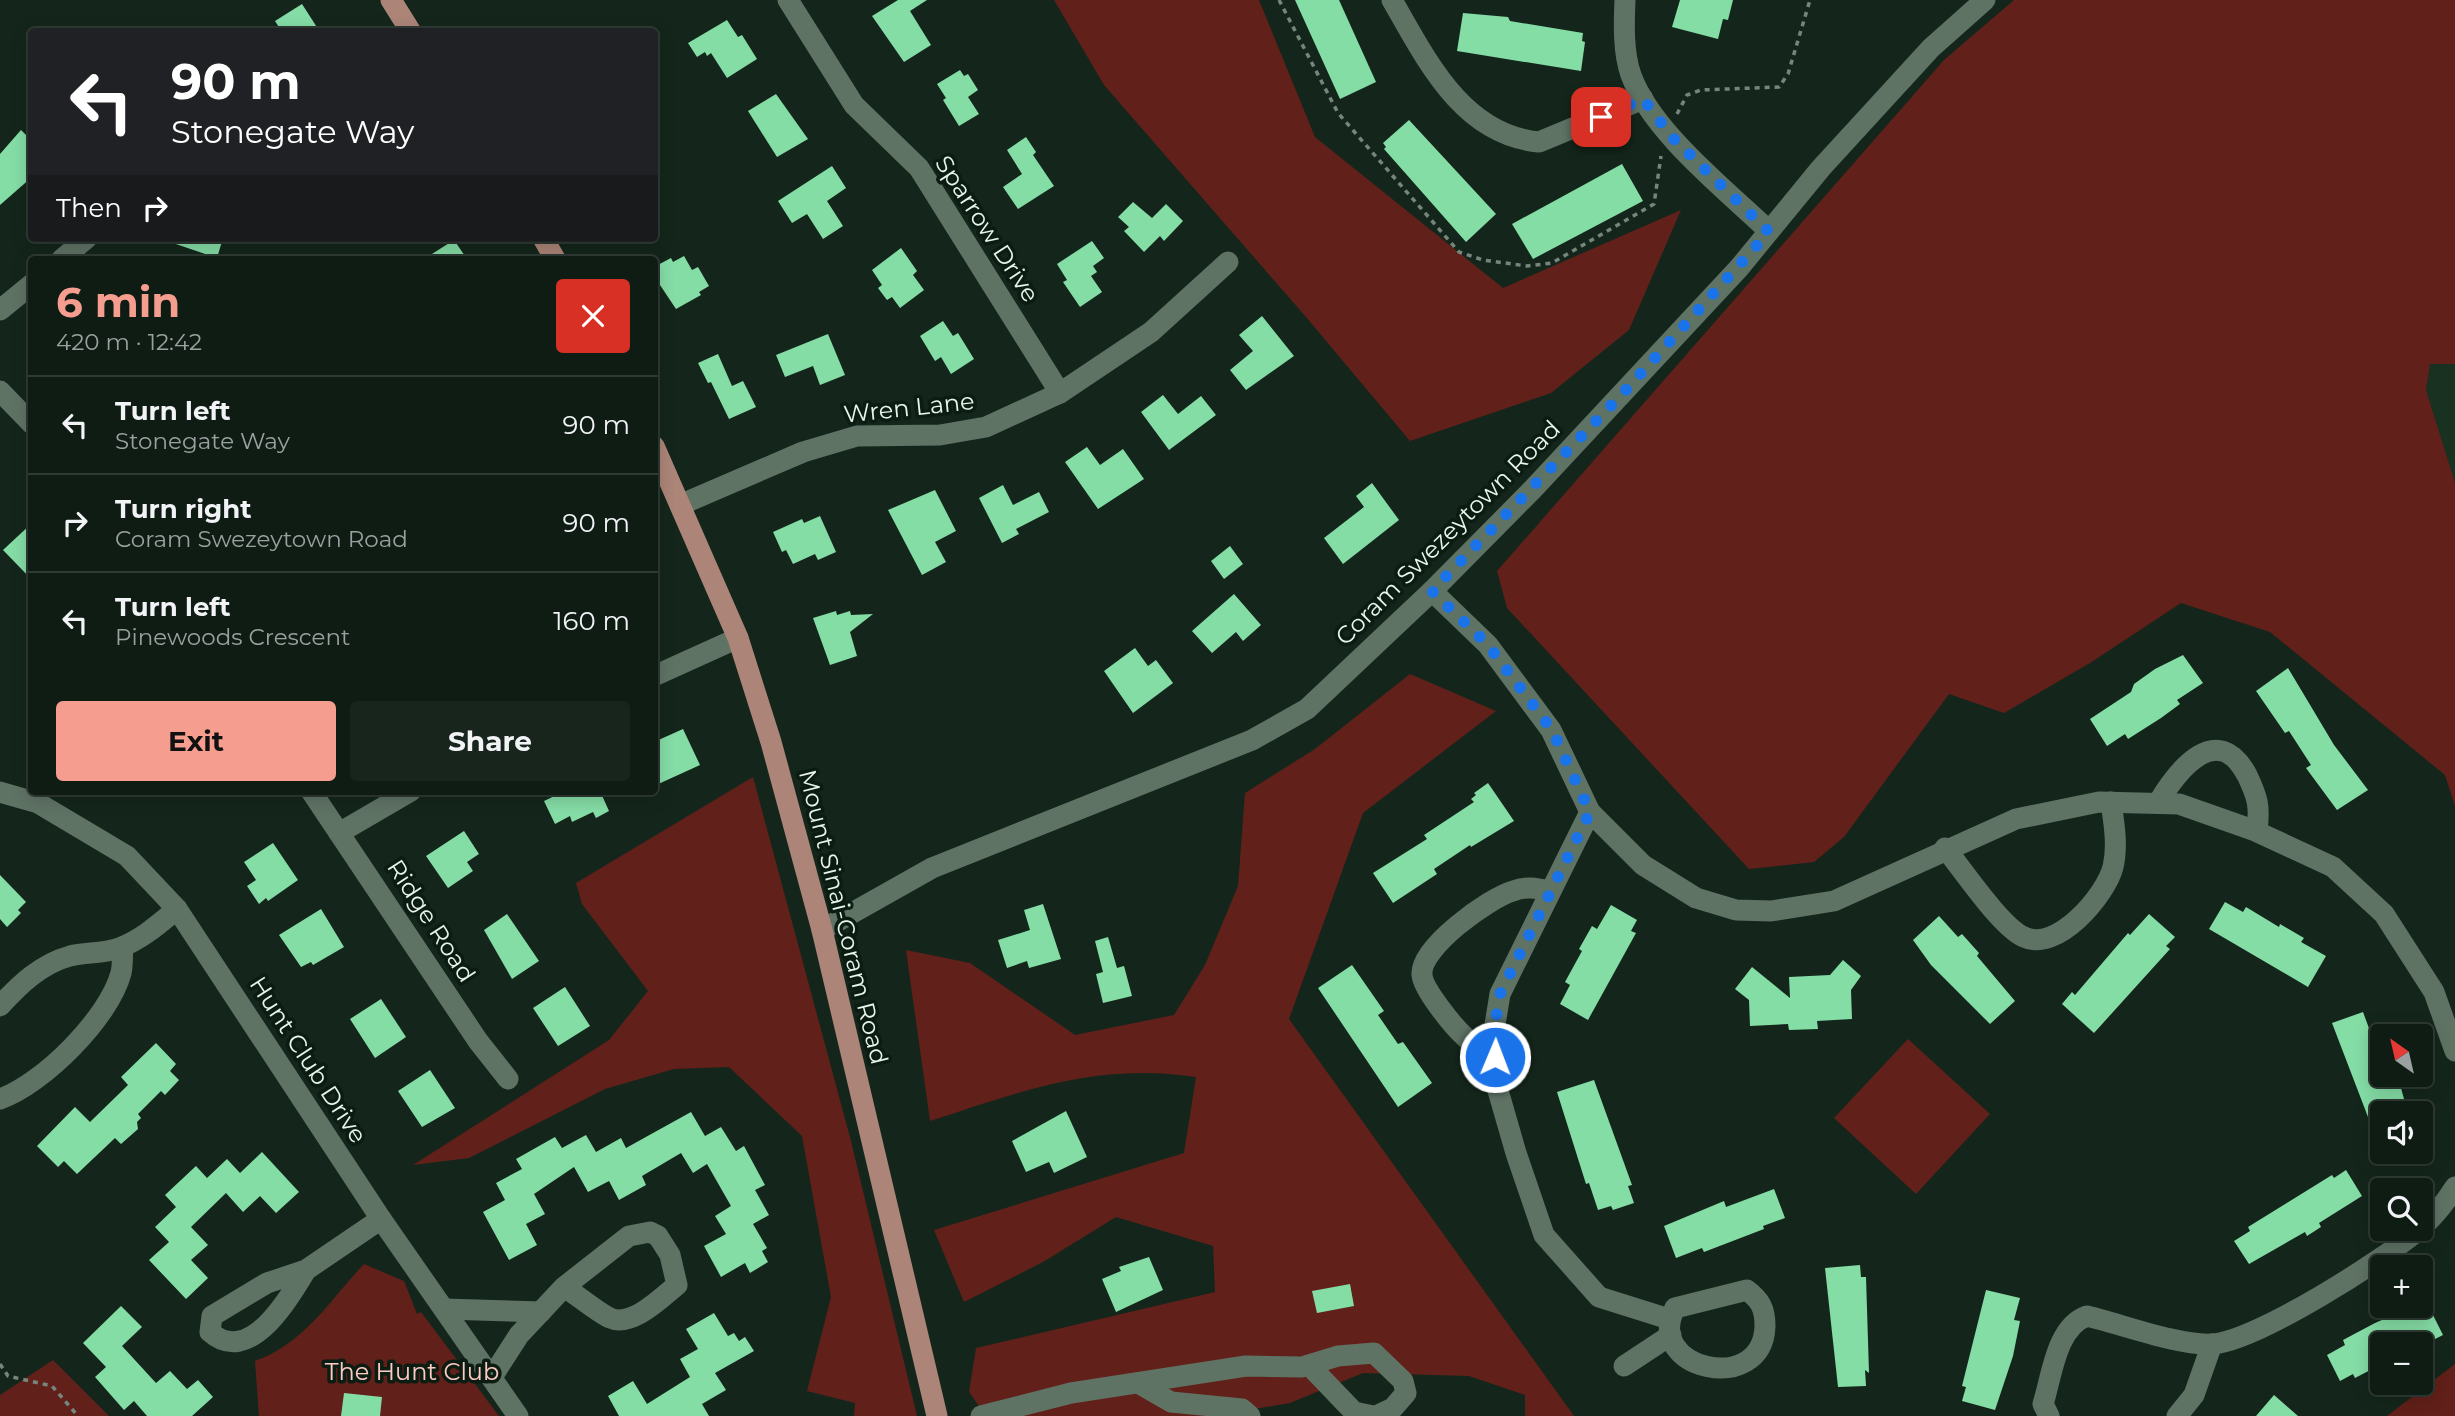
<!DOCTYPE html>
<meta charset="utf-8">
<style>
body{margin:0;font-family:Montserrat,sans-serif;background:#18251d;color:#f1f3f6;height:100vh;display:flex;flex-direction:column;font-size:26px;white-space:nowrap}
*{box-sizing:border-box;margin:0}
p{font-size:23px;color:#9ba1a0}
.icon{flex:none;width:38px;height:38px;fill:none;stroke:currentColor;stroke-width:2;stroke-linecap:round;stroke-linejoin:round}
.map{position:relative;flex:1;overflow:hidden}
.side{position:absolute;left:28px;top:256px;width:630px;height:539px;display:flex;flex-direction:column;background:#0f1c14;border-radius:7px;box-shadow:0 4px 18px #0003,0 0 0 2px #2f3a34}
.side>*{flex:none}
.guide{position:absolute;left:28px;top:28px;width:630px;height:214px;border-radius:7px;box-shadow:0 4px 18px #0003,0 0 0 2px #2f3a34;background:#202124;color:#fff;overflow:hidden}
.needle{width:46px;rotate:326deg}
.tools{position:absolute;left:2370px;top:1024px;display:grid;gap:14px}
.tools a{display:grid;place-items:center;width:63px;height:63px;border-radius:7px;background:#0f1c14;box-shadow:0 4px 18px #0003,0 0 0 2px #2f3a34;font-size:35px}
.pin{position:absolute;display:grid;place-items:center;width:60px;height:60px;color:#fff;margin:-30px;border-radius:14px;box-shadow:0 4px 10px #0006}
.me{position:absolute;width:77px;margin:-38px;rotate:1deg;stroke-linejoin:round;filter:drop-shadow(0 0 5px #0008)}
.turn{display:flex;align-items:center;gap:24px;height:147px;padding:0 28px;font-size:32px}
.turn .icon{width:91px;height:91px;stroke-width:2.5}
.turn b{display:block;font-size:49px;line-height:60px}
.then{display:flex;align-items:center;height:66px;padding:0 28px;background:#0003;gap:14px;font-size:26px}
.round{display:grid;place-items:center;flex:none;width:74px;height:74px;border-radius:7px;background:#18251d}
.summary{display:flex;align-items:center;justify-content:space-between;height:119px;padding:0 28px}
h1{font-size:42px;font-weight:700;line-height:52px;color:#f59d8f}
.primary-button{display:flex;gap:14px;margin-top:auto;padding:14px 28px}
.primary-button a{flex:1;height:80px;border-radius:7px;background:#f59d8f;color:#111;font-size:28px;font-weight:700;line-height:80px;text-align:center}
.primary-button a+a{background:#18251d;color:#f1f3f6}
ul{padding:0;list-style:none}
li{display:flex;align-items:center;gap:21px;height:98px;padding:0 28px;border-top:2px solid #2f3a34}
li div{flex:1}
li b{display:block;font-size:26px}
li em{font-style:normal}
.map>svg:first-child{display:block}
.built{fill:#183121}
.green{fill:#612019}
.building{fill:#85dda6}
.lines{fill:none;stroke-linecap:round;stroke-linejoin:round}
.path{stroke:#77867d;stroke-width:3.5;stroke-dasharray:5 5;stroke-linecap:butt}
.minor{stroke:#5f7365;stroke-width:21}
.major{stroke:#ac8578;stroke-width:21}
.route{stroke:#1a73e8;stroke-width:12;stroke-dasharray:0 21.6}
.labels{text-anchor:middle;stroke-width:7;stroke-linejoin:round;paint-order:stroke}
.street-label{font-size:24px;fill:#e8f4ec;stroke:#0b1c12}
.park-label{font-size:24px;fill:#fdcbc3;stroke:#0b1c12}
</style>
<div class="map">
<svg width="2455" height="1416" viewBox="0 0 2455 1416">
<rect width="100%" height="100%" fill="#14261b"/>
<path class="built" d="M2455,335V685L2379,388Z"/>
<g class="green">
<path d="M1054,0H1259L1315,137L1503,288L1681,210L1629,330L1551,393L1410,441L1306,317L1104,85Z"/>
<path d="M2014,0H2455V364H2430L2426,390L2455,483V806L2445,775L2270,632L2181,603L2090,663L2004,713L1949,694L1844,837L1814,862L1749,869L1507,608L1497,571L1944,60Z"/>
<path d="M1410,674L1496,711L1363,813L1289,1019L1574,1416H1525V1395L1469,1376L1363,1373L1290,1403L1214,1416H986L969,1392L976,1348L1215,1292L1213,1246L1116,1217L1043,1262L964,1302L934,1230L1184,1153L1196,1077C1097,1062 1022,1091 930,1121L906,950L970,963L1075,1035L1174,1015L1205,965L1238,886L1245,793L1315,749Z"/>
<path d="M753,777L851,1141L917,1416H854L855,1403L807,1391L831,1297L802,1136L729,1067L674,1069L605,1089L469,1158L413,1165L609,1040L648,991L582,904L576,883Z"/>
<path d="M1908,1039L1990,1114L1916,1194L1834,1118Z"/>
<path d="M364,1264L404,1281L417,1314L421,1312L499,1416H259L255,1361C305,1343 329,1301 364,1264Z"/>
<path d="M53,1360L109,1416H0V1395Z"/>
<path d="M2455,1364V1416H2387Z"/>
</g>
<g class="building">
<path d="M898,0H927L910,11L931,45L904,62L872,16Z"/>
<path d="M1295,0H1339L1376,82L1340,99Z"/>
<path d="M1680,0H1733L1728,20L1723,19L1718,39L1672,27Z"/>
<path d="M302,4L320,32H282L275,21Z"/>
<path d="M1463,13L1508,17L1510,21L1583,33L1582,41L1585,42L1581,71L1457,51Z"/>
<path d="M727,20L738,37L742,35L757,59L727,78L711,53L707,56L705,52L697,57L688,43Z"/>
<path d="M960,70L964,76L968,74L978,90L968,97L979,114L959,126L943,100L946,98L937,84Z"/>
<path d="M776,94L808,139L777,157L748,111Z"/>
<path d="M1409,120L1496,214L1466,242L1384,149L1386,147L1383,143Z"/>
<path d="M21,130L32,141V177L0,205V154Z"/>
<path d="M1026,137L1036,152L1033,155L1054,186L1018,209L1003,187L1022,174L1007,150Z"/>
<path d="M1622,164L1643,201L1533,259L1512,224Z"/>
<path d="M832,166L846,188L827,201L843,226L823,239L807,214L792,223L778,201Z"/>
<path d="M1133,202L1152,218L1166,204L1183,221L1164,241L1160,236L1144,252L1124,231L1129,227L1118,217Z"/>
<path d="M167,238H223L217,258L167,241Z"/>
<path d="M454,240L467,259H424Z"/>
<path d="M1092,241L1104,258L1093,266L1097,272L1091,276L1102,292L1080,307L1063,282L1067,280L1057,264Z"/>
<path d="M901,248L917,271L913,275L924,290L900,308L892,297L887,300L878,288L882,285L872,270Z"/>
<path d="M684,256L692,270L698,267L709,286L699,292L701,295L676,309L654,276V267L671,258L673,262Z"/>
<path d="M1262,316L1294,356L1246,390L1230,370L1253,351L1239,335Z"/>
<path d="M943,321L953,336L958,333L974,359L951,374L941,357L935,361L920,336Z"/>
<path d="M828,334L845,375L820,385L813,366L785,377L776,355Z"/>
<path d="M718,354L732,386L743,381L756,407L729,419L711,382L708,383L698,363Z"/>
<path d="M1163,395L1178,414L1201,396L1216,415L1169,450L1141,412Z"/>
<path d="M1087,447L1100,465L1123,449L1144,479L1098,509L1065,462Z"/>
<path d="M1372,483L1399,520L1343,564L1324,538L1364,507L1356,496Z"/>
<path d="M1003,485L1013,505L1039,492L1049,512L1016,529L1019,534L1002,543L979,498Z"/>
<path d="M935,490L956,531L935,542L946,562L922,575L888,510Z"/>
<path d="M820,516L836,552L818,560L815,554L793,564L786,550L782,552L773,532L802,519L804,523Z"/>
<path d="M32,523V580L3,550Z"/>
<path d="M1230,546L1243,564L1224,579L1211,561Z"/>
<path d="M1234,594L1261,625L1243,641L1236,632L1212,653L1192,631Z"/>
<path d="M836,611L837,615L850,611L851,615L873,614L850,632L857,656L830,665L813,618Z"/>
<path d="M1135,648L1148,666L1156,660L1173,683L1133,713L1104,671Z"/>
<path d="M2183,655L2203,683L2177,700L2180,704L2161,718L2128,739L2125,734L2107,746L2090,719L2131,692L2134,684L2155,669Z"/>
<path d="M2288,668L2334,745L2368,790L2337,810L2306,768L2311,765L2289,731L2285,733L2256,691Z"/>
<path d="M683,729L700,765L654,786V742Z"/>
<path d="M1488,783L1514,821L1471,847L1470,845L1434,869L1437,874L1393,903L1373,873L1427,839L1424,835L1474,802L1471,799L1476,795L1474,793Z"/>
<path d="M565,791H600L609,811L596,818L593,812L572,822L570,816L555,824L544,801Z"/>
<path d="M464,831L479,854L467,862L473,871L448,888L426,856Z"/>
<path d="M273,843L298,880L268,901L266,898L259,904L247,886L256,880L244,862Z"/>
<path d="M0,875L26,902L18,910L21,913L7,927L0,919Z"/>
<path d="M2225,902L2243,912L2246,907L2279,927L2280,924L2304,938L2301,942L2326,956L2308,987L2209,929Z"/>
<path d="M1043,904L1061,959L1029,968L1027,961L1007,968L998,940L1030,930L1024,910Z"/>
<path d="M1611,905L1637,920L1631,931L1636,933L1588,1020L1560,1004L1570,985L1565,982L1582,951L1579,949L1592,926L1597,929Z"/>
<path d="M321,909L344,947L313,965L311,962L301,967L279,935Z"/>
<path d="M507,914L539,961L512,979L484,930Z"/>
<path d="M2149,914L2175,937L2166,946L2170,949L2094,1033L2062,1004L2072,992L2075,995L2128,933L2130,935Z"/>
<path d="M1939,916L1958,937L1962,934L1979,953L1977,956L2015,1001L1990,1024L1931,965L1913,940Z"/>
<path d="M1108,937L1117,968L1124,966L1132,996L1103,1003L1096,974L1103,972L1095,941Z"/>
<path d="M1843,960L1861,976L1851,990L1852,1019L1817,1021L1818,1029L1789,1030L1788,1024L1750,1026L1749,1000L1735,989L1752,967L1790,998L1789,977L1830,975Z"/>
<path d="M1352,965L1384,1011L1378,1015L1398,1044L1403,1042L1432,1083L1398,1107L1318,988Z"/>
<path d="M565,987L590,1026L558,1046L533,1008Z"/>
<path d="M381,999L406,1037L375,1058L350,1019Z"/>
<path d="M2363,1012L2370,1031L2375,1029L2382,1048V1074H2397L2408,1113H2377L2368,1117L2332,1023Z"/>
<path d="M156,1043L176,1064L170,1071L179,1080L165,1095L161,1091L138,1114L141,1118L137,1122L138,1129L121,1144L115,1138L77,1174L64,1161L58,1167L37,1146L75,1107L90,1122L128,1085L121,1077Z"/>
<path d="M430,1070L455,1108L422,1127L398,1091Z"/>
<path d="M1594,1080L1632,1185L1628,1186L1634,1203L1613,1210L1611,1206L1598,1210L1589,1183L1586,1184L1557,1092Z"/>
<path d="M1066,1111L1087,1157L1054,1173L1049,1162L1026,1172L1012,1141Z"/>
<path d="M691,1112L705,1136L721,1127L736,1151L744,1146L765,1185L755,1190L769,1215L753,1224L767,1248L762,1251L768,1262L750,1273L745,1263L721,1277L704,1246L726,1234L715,1216L731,1206L707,1164L693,1173L681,1153L642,1176L646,1185L619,1200L609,1181L588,1192L574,1167L534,1194L545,1214L526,1224L537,1245L509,1260L483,1212L505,1200L496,1183L522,1169L516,1159L555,1137L562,1148L586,1135L596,1152L621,1138L626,1148Z"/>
<path d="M262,1152L299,1192L276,1213L260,1196L243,1212L226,1193L191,1227L208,1245L191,1260L208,1278L186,1299L149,1260L169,1242L155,1227L176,1207L165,1195L196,1166L207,1178L227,1159L240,1173Z"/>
<path d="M2346,1170L2362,1196L2319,1223L2321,1227L2307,1236L2305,1232L2249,1264L2234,1241L2250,1231L2248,1227L2332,1175L2334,1178Z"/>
<path d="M1774,1189L1785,1218L1763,1226L1764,1229L1704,1252L1702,1248L1676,1258L1664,1226L1724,1201L1726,1207Z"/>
<path d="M1149,1257L1163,1290L1116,1312L1102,1279L1121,1271L1119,1267Z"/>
<path d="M1860,1265L1861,1277H1866L1869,1373L1865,1370L1866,1386L1838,1387L1825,1268Z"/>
<path d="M1350,1284L1354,1306L1317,1313L1312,1291Z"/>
<path d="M1986,1290L2020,1298L2014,1320L2020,1321L2013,1356L1995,1410L1962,1401L1966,1387L1962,1386Z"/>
<path d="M2426,1301L2443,1335L2425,1344H2382V1364L2355,1378L2353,1374L2340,1381L2327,1355L2345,1345L2343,1340L2375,1323Z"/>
<path d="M121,1306L142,1327L122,1346L156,1383L170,1371L187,1389L198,1380L213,1397L192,1416H147L134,1401L124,1410L95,1377L106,1367L83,1343Z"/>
<path d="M714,1313L728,1336L734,1333L739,1341L745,1337L754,1351L715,1373L726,1390L702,1404L709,1416H619L608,1396L633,1381L647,1404L690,1377L680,1359L698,1349L686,1329Z"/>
<path d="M344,1393L382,1397L380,1416H341Z"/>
<path d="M2274,1395L2298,1416H2256Z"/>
</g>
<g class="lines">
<g class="path">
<path d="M1279,0L1338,113L1459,252L1483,260L1527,266L1552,263L1654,204L1661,156"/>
<path d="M1677,114L1687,95L1701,90L1779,87L1788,74L1810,0"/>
<path d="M0,1364L8,1376L52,1386L78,1416"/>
</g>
<g class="minor">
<path d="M788,0L854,105L919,168L1060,393"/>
<path d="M1392,0C1426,59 1462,135 1539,142L1643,99"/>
<path d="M1625,0C1624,23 1623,53 1631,75C1651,131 1726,190 1769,231"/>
<path d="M62,259L87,238"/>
<path d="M0,310L32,284"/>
<path d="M0,391L32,424"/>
<path d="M680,505L803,452L857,436L940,435L986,427L1060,393L1151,332L1228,262"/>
<path d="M1432,591L1488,645L1551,730L1590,812L1643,865L1696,898L1736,910L1771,911L1834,901L2016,819L2099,802L2179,804L2253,830L2333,867L2384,914L2434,992L2455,1051"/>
<path d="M654,676L738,638"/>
<path d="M311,791L478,1041L508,1079"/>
<path d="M0,792L38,803L127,856L177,909L381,1219L518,1416"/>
<path d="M2158,803C2177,771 2217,719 2247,775C2258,798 2260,806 2257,831"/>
<path d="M1590,812L1500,994L1493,1037L1497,1087L1516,1153L1544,1235L1599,1297L1669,1319"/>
<path d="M339,833L411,791"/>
<path d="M1945,848C1963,870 2001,927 2024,937C2057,953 2106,895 2113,867C2118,846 2114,823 2111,802"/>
<path d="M822,930L932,868L1252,740L1307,709L1432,591L1533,489L1739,268L1821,168L1931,48L1985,0"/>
<path d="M0,1006C20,984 41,964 70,956C86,952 103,954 119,948C141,940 159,924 177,909"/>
<path d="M1495,1057C1485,1051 1472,1045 1464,1036C1453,1026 1423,989 1422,975C1419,948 1489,898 1513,891C1526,886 1536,888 1549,891"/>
<path d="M0,1099C43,1084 109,1018 121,973C123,965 122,955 123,947"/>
<path d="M306,1270C289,1299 249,1367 210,1332L212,1316L267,1283L306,1270L381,1219"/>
<path d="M1747,1290C1760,1300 1765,1308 1765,1326C1763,1397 1643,1369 1675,1308Z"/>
<path d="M444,1309L541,1312"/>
<path d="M1309,1365L1354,1412L1373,1416"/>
<path d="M1624,1366L1671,1335"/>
<path d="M492,1377L519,1335L564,1287C577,1295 600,1314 610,1318C632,1328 662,1297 677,1285L670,1255L658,1236L650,1232L629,1236L564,1287"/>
<path d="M1138,1383L1171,1402L1242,1409L1250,1416"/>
<path d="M981,1416L1071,1393L1246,1366L1302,1367L1338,1356L1374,1353L1403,1381L1406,1393L1393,1408L1376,1416"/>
<path d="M2049,1416L2043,1404C2052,1376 2056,1327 2087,1316C2121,1324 2179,1346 2212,1344C2255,1342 2387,1258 2421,1228C2435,1216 2445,1203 2455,1187"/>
<path d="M2177,1416L2194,1395L2212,1344"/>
</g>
<g class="major">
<path d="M391,0L411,32"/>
<path d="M543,238L555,259"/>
<path d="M654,446L738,638L771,742L822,930L937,1416"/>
</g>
</g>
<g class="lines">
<path class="route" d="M1495,1057L1493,1037L1500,994L1590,812L1552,730L1488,645L1432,591L1625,391L1769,232L1672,137L1643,99L1601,117"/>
</g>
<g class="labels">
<g class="street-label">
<text transform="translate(987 229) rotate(57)" y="8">Sparrow Drive</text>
<text transform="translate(909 408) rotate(-6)" y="8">Wren Lane</text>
<text transform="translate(1448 533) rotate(-45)" y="8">Coram Swezeytown Road</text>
<text transform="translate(843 917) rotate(76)" y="8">Mount Sinai-Coram Road</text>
<text transform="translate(431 921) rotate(57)" y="8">Ridge Road</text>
<text transform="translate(308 1060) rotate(57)" y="8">Hunt Club Drive</text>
</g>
<g class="park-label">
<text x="412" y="1380">The Hunt Club</text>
</g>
</g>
</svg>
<div class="tools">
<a><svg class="needle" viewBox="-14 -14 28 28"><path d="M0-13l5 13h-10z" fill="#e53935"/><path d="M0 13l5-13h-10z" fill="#9ba1a0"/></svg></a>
<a><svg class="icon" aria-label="sound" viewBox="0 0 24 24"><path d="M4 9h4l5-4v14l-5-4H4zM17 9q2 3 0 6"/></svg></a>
<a><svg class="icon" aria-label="search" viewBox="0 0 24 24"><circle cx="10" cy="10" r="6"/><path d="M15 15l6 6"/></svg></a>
<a>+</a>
<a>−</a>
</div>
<div class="pin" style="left:1601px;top:117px;background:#d93025"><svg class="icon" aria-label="arrive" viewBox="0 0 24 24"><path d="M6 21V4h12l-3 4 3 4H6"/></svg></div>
<svg class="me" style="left:1495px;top:1057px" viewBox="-20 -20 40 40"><circle r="17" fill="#1a73e8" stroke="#fff" stroke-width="3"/><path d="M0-11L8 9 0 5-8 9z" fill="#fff"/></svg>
<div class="guide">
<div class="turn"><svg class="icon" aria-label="left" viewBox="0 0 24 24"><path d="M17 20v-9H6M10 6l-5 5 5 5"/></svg><div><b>90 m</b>Stonegate Way</div></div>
<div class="then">Then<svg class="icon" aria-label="right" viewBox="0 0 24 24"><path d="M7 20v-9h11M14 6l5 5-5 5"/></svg></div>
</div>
<section class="side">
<div class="summary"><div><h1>6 min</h1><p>420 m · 12:42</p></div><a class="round" style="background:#d93025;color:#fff"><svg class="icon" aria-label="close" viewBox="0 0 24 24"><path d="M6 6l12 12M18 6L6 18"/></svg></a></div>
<ul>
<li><svg class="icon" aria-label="left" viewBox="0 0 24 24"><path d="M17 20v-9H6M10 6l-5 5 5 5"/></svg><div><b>Turn left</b><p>Stonegate Way</p></div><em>90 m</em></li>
<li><svg class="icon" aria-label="right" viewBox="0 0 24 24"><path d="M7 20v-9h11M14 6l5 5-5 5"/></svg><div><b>Turn right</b><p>Coram Swezeytown Road</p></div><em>90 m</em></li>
<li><svg class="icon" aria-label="left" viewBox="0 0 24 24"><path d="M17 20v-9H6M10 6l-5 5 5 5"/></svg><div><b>Turn left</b><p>Pinewoods Crescent</p></div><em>160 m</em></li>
</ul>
<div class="primary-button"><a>Exit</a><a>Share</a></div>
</section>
</div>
